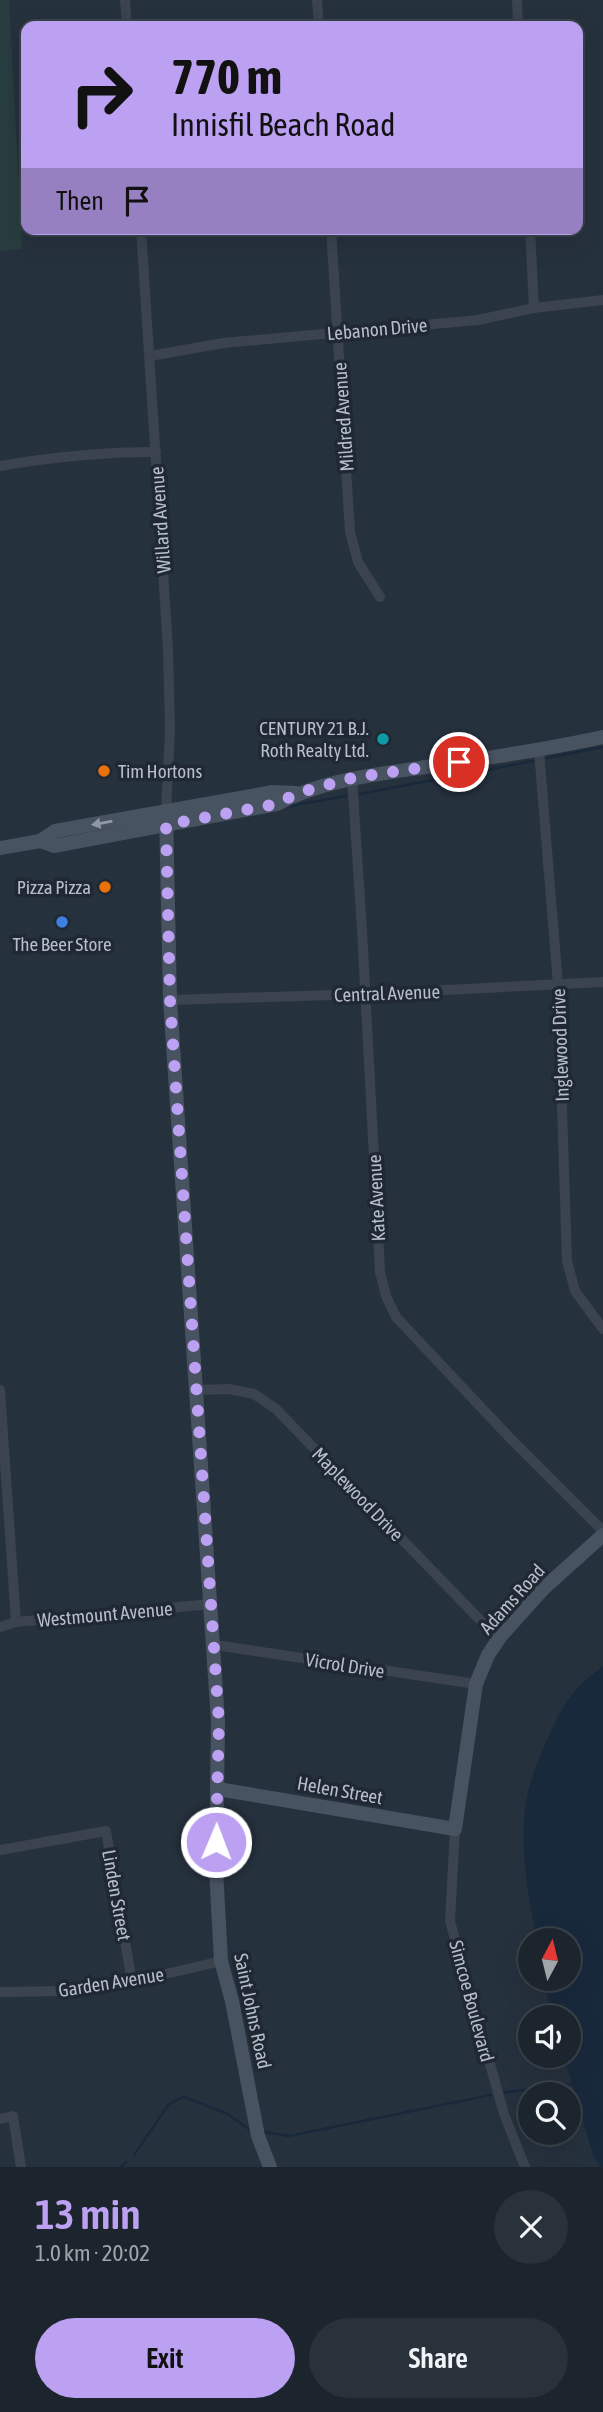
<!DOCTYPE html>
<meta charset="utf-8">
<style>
body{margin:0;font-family:"Asap Condensed",sans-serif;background:#29313a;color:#f1f3f6;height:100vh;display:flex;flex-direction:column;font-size:26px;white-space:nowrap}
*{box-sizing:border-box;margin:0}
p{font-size:23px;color:#a0a5aa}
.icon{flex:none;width:38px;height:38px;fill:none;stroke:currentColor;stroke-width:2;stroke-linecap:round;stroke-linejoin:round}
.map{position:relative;height:2167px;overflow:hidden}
.sheet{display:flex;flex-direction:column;background:#1c252e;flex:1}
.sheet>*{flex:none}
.top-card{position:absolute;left:21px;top:21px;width:562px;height:214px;border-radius:14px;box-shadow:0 7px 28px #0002,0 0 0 2px #3a424a;background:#bca0f2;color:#111;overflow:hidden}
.needle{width:46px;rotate:7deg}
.controls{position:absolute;left:518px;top:1928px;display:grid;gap:14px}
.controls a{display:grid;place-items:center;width:63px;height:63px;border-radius:50%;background:#1c252e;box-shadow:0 7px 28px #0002,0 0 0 2px #3a424a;font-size:35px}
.pin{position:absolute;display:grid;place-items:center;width:60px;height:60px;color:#fff;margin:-30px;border:4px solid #fff;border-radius:50%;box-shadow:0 2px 7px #0007}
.me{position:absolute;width:77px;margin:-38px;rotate:1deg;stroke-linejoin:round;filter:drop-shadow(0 0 5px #0008)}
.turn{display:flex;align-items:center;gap:24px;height:147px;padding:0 35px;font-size:32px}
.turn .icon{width:91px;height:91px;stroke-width:2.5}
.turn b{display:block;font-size:49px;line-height:60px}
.then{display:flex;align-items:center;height:66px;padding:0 35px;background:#0003;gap:14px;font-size:26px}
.round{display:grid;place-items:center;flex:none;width:74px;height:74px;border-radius:37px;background:#29313a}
.summary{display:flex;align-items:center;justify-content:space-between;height:119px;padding:0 35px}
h1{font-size:42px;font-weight:600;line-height:52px;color:#bca0f2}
.primary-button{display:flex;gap:14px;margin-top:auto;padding:14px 35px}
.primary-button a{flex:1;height:80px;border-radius:42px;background:#bca0f2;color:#111;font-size:28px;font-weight:600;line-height:80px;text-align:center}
.primary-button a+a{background:#29313a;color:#f1f3f6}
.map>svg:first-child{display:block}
.green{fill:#283d3f}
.water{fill:#19293c}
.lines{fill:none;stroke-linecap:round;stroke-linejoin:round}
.stream{stroke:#19293c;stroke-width:2.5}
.street{stroke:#3a434e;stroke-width:10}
.secondary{stroke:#485361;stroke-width:14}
.oneway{fill:#9099a5}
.route{stroke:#bca0f2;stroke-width:12;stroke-dasharray:0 21.6}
.culture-dot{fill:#0f9aa8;stroke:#1f2833;stroke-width:2.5}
.food-dot{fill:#e8710a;stroke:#1f2833;stroke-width:2.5}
.shop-dot{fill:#3f7fe0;stroke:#1f2833;stroke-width:2.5}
.labels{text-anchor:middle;stroke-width:7;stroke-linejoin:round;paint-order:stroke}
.street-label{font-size:19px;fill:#b6bec9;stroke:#1f2833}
.poi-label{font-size:19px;fill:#b6bec9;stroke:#1f2833;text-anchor:end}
</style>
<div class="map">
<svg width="603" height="2167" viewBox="0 0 603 2167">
<rect width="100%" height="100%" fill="#26313e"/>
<path class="green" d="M0,0H9L22,249L0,251Z"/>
<path class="water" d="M603,1666V2167H600L593,2155L564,2056H569V2018H552L544,1979H569V1941H537C528,1896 519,1848 526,1802C529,1781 538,1761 546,1742C562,1705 571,1690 603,1666Z"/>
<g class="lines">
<g class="stream">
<path d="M547,758L603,747"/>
<path d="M360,794L533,761"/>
<path d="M284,807L346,796"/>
<path d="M501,2093L573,2084"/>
<path d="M265,2132L289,2136L491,2095"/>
<path d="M134,2155L169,2104L184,2097L226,2113L249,2129"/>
<path d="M121,2167L126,2162"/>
</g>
<g class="street">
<path d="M125,0L127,26"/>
<path d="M317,0L319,26"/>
<path d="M517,0L518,26"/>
<path d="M141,229L168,649L170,730L166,811"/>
<path d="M331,229L350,532L358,562L380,597"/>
<path d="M530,229L534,308"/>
<path d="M150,356L223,343L478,320L534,308L603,300"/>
<path d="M0,466C52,457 103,452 156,452"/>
<path d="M539,751L558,985L567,1261L575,1291L603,1329"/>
<path d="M352,778L362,930L380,1272L386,1296L396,1317L510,1438L603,1531"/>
<path d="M170,1000L365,994L603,982"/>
<path d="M0,1390L16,1622"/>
<path d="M197,1390L229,1389L254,1394L276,1409L480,1620L500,1637"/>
<path d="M0,1627L16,1622L211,1604"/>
<path d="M215,1645L476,1684"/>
<path d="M455,1829L450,1921L504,2114L525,2167"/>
<path d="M0,1850L106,1831L132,1982"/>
<path d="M0,1992L62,1991L132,1982L221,1961"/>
<path d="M0,2119L13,2116L21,2167"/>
</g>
<g class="secondary">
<path d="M166,811L170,1000L218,1722L216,1869L221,1961L232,2001L258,2136L270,2167"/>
<path d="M40,841L54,846L277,804C325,779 380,774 433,766C490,758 546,749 603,737"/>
<path d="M0,848L40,841L55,831L273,792L296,793"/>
<path d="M218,1789L455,1829L476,1684L488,1655L500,1637L543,1589L603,1535"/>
</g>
</g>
<defs><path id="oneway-solid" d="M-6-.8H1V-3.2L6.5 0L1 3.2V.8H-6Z" transform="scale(1.75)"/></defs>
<use class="oneway" href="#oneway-solid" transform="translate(102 823) rotate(170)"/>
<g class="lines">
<path class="route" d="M216,1842L219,1722L170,1000L166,825L276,804L298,793L352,778L459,762"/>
</g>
<circle class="culture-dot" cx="383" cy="739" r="7"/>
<g class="food-dot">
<circle cx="104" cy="771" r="7"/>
<circle cx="105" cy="887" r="7"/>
</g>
<circle class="shop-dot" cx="62" cy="922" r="7"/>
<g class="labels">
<g class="street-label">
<text transform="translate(377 329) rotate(-5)" y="7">Lebanon Drive</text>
<text transform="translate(343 417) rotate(-94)" y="7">Mildred Avenue</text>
<text transform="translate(160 520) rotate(-94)" y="7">Willard Avenue</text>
<text transform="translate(387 993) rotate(-2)" y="7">Central Avenue</text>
<text transform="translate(560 1045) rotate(-92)" y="7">Inglewood Drive</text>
<text transform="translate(376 1198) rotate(-93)" y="7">Kate Avenue</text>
<text transform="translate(358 1494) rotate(46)" y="7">Maplewood Drive</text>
<text transform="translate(512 1599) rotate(-48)" y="7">Adams Road</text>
<text transform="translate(105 1614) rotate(-5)" y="7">Westmount Avenue</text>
<text transform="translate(345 1665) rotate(9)" y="7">Vicrol Drive</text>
<text transform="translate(340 1790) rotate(10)" y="7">Helen Street</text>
<text transform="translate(117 1895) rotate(80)" y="7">Linden Street</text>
<text transform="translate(111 1982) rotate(-9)" y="7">Garden Avenue</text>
<text transform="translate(472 2001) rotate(75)" y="7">Simcoe Boulevard</text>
<text transform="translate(253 2011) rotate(78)" y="7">Saint Johns Road</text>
</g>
<g class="poi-label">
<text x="369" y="735">CENTURY 21 B.J.<tspan x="369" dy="22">Roth Realty Ltd.</tspan></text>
<text x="118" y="778" text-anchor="start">Tim Hortons</text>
<text x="91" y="894">Pizza Pizza</text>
<text x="62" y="951" text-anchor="middle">The Beer Store</text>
</g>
</g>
</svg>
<div class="controls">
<a><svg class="needle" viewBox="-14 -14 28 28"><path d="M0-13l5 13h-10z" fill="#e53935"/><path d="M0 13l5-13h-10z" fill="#a0a5aa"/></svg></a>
<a><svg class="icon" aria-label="sound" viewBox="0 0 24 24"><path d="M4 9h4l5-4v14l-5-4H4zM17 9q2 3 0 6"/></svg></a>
<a><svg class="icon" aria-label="search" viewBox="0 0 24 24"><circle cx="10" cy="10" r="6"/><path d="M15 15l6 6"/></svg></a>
</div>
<div class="pin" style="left:459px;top:762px;background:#d93025"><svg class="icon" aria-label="arrive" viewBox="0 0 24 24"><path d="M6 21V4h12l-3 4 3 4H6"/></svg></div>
<svg class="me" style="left:216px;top:1842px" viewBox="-20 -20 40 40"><circle r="17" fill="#bca0f2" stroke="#fff" stroke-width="3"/><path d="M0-11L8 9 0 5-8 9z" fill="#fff"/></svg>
<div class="top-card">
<div class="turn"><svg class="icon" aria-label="right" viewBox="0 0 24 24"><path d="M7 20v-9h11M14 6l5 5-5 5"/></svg><div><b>770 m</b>Innisfil Beach Road</div></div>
<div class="then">Then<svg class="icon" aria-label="arrive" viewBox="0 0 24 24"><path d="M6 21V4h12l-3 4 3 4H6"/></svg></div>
</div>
</div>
<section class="sheet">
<div class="summary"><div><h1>13 min</h1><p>1.0 km · 20:02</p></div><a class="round"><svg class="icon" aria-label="close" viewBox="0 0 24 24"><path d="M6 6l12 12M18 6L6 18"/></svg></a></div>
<div class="primary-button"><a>Exit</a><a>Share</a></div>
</section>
